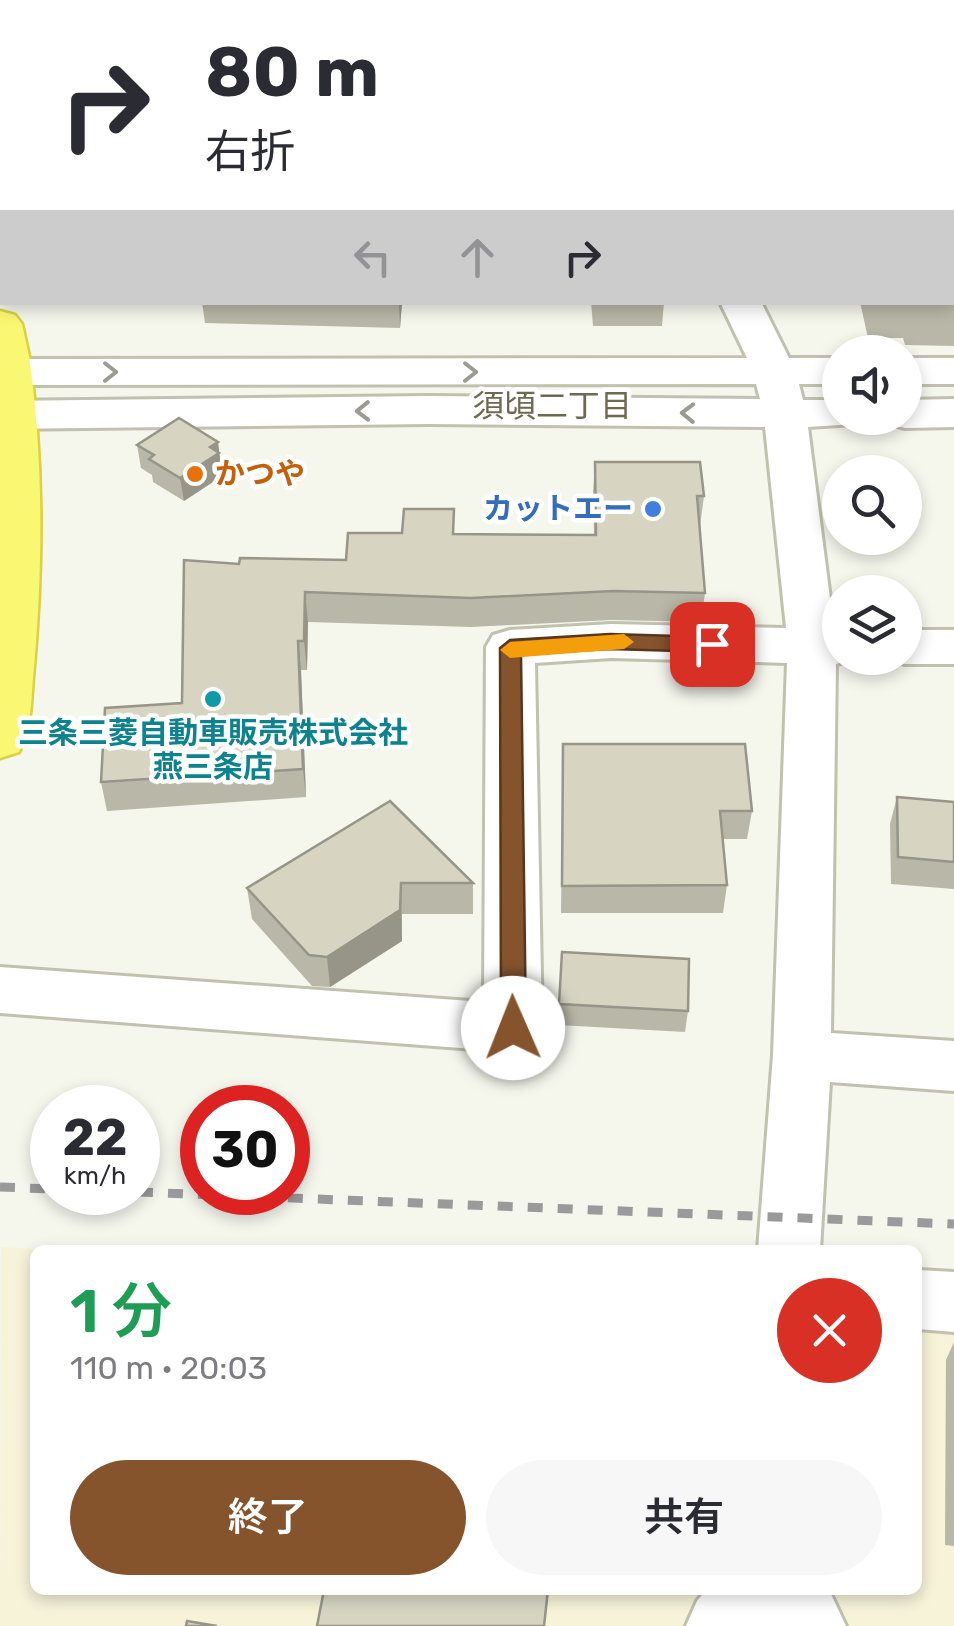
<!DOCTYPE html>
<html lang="ja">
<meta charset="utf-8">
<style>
body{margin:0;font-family:Rubik,"Noto Sans JP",sans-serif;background:#f7f7f7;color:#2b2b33;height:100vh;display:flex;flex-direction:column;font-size:38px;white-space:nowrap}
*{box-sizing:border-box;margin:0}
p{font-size:32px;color:#7c7c81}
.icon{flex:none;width:55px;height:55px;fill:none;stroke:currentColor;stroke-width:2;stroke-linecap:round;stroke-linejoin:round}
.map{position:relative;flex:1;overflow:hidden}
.drawer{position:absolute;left:30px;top:1245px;width:892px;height:350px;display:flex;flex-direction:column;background:#fff;border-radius:15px;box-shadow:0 5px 15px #0003}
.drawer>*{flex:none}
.guide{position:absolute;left:0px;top:0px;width:955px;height:305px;box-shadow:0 5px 15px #0003;background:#fff;color:#2b2b33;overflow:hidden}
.tools{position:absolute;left:822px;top:335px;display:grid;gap:20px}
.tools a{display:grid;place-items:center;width:100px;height:100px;border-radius:50%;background:#fff;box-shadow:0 5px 15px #0003;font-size:50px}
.speed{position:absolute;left:30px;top:1085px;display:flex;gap:20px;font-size:50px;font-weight:700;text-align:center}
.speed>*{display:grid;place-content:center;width:130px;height:130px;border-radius:50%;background:#fff;box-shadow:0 5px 15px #0003;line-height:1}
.speed small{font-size:25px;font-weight:400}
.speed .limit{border:15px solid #d22;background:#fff;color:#111}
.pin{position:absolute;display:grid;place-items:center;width:85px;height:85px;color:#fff;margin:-42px;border-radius:20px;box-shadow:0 5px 15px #0006}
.me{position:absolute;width:110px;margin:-55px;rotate:359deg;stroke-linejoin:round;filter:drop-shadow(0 0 8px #0008)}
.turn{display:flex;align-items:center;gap:35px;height:210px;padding:0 40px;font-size:45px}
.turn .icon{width:130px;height:130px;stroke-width:2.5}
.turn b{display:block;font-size:70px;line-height:85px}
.lanes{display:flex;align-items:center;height:95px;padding:0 40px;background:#0003;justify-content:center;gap:50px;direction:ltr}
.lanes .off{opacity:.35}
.round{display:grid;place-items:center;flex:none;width:105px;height:105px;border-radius:52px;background:#f7f7f7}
.headline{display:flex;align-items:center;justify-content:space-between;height:170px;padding:0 40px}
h1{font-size:60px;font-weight:600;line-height:75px;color:#1e9e55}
.action{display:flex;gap:20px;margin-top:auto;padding:20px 40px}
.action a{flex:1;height:115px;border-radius:60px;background:#85542d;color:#fff;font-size:40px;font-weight:600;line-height:115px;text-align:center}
.action a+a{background:#f7f7f7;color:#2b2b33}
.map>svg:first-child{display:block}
.commercial{fill:#f6f3d9}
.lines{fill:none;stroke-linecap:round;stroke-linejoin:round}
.minor-casing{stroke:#c1c1af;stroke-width:6}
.highway-casing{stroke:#dad242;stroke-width:5}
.minor{fill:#fff;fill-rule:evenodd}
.highway{fill:#faf773;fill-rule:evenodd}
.rail{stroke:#9a9a9a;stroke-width:9;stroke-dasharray:15 15;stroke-linecap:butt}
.wall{fill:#b9b7a7}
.shaded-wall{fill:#969588}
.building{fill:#d7d5c2;stroke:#969588;stroke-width:2.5}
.oneway{stroke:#9b9b93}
.route{fill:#85542d;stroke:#56371d;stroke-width:2.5}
.slow{fill:#f59e0b}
.food-dot{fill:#e8710a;stroke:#fff;stroke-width:4}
.shop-dot{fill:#3f7fe0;stroke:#fff;stroke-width:4}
.culture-dot{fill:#0f9aa8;stroke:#fff;stroke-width:4}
.labels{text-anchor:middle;stroke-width:9;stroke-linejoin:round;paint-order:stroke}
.food-label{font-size:30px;font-weight:bold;fill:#c56008;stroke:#fff;text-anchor:start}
.shop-label{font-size:30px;font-weight:bold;fill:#366cbe;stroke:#fff;text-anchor:end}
.culture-label{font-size:30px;font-weight:bold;fill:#0d838f;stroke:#fff}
.neighbourhood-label{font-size:32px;fill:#6d6a51;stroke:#fff}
</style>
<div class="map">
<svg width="954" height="1626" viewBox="0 0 954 1626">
<rect width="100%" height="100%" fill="#f5f6ec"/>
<path class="commercial" d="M1,1247L46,1250H35V1590H918V1305L954,1308V1626H0Z"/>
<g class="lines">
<g class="minor-casing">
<g id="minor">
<path d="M838,0H874L875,2H840Z"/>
<path d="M952,97L954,98V121H952Z"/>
<rect x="952" y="183" width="2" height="24"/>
<path d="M720,302H761L789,358H840V384H799L803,400H840V418H859L855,424L808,427L834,630H840V658H858L836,664L831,1033L954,1041V1091L830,1082L820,1250H758L773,1055L787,663L611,658L535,663L542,1028L533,1045L513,1052L0,1013V967L484,1002L486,647L493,635L510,630L611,624L786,628L765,427L429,424L0,429V401L429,396L760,399L756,384L18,385L0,390V362L12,359L747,358Z"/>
<rect x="905" y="358" width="49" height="26"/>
<path d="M954,399V427L905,428L890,424L886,418H905V400Z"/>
<path d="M905,630H954V664H905L888,659L905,658Z"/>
<path d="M918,1270L954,1272V1332L918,1329Z"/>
<path d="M706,1590H829L846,1626H686L697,1601Z"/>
</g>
</g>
<g class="highway-casing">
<path id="highway" d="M0,311L15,315L22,324L29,356C44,461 43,573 33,678C31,703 31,730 19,752L0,758Z"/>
</g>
<use href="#minor" class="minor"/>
<use href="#highway" class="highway"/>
<g class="rail">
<path d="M0,1187L52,1189"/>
<path d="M138,1192L954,1224"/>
</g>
</g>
<g class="wall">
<path d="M0,0L2,2V53L0,51Z"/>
<path d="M894,0H954V42H952V2H896Z"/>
<path d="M952,208L954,214V346L905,345L903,338H868L860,302H952Z"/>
<path d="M202,302H402L400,328L205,323Z"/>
<path d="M591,302H664L662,326H593Z"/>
<path d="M218,442L222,476L184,501L153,482L152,475L141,468L137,445Z"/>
<path d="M595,462L704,496L700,526L705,593L701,622L611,620L471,627L308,622L307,670H301L306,797L107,811L101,782L182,703L239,564L346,560L454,509V534L594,535L593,492Z"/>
<path d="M563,744L752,811L747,839H723L727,885L723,913H561Z"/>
<path d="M897,797L954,802V889L891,884L890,824Z"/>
<path d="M390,801L473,883V914H402V941L330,987L312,986L252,919L247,888Z"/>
<path d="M562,952L688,1011L685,1032L558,1025Z"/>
<path d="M954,1342V1546L945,1545L946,1360Z"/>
</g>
<g class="shaded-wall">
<path d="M399,302H402L400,328Z"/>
<path d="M218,442L222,476L184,501L180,478L210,447Z"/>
<path d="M305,592L308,622L307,670L304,641Z"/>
<path d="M298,641L301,670L306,797L303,769Z"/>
<path d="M401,883L402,941L330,987L327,957Z"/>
</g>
<g class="building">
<path d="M0,0H141L142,2H2V33L0,31Z"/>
<path d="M199,0H413L414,2H183Z"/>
<path d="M915,0H954V21H952V2H917Z"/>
<path d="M0,63H2V101L0,95Z"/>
<path d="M952,208L954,214V299H952Z"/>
<path d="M179,418L218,442L210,447L219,453L180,478L149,459L154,455L137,445Z"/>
<path d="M595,462H700L704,496H697L705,593L613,591L471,598L305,592L304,641H298L303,769L101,782L105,708L182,703L184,560L239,564L240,558L346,560L348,533H402L404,509H454L453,534L596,535Z"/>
<path d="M563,744H745L752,811H720L727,885L562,886Z"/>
<path d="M897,797L954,802V862L898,857Z"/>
<path d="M390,801L473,883H401L400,910L327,957L309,955L247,888Z"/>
<path d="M562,952L689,959L688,1011L559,1004Z"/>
<path d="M324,1590H548L544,1626H317Z"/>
<path d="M187,1621L217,1626H186Z"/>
</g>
<defs><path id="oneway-chevron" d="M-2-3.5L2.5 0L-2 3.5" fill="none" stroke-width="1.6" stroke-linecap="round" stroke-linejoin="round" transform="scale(2.5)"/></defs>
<g class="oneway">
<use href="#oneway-chevron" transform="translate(110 372)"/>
<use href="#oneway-chevron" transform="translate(470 372)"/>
<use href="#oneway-chevron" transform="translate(363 411) rotate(179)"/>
<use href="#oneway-chevron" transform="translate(688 413) rotate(-179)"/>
</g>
<path class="route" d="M610,634L712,637L722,644L712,652L610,649L521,654L526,1028L522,1035L513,1038L504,1035L501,1028L500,648L510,640Z"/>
<path class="slow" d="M624,634L634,642L624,649L510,658L500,650L510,642Z"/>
<circle class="food-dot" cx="195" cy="474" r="10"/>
<circle class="shop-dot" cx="653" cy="509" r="10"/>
<circle class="culture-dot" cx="213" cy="699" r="10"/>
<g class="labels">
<g class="food-label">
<text x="215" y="484">かつや</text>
</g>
<g class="shop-label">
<text x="633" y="519">カットエー</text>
</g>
<g class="culture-label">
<text x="213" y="743">三条三菱自動車販売株式会社<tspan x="213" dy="34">燕三条店</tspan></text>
</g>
<g class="neighbourhood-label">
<text x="552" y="417">須頃二丁目</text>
</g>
</g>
</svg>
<div class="tools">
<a><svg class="icon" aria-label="sound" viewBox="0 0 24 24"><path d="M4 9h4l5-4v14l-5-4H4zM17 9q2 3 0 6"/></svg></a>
<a><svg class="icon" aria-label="search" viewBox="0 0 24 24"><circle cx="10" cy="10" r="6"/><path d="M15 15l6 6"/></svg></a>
<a><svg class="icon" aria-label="layers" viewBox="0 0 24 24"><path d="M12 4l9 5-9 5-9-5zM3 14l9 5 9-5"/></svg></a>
</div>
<div class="speed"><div>22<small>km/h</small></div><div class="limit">30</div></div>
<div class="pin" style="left:712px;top:644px;background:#d93025"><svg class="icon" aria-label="arrive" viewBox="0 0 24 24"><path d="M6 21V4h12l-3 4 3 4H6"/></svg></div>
<svg class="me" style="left:513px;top:1028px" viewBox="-20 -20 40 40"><circle r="19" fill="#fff"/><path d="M0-13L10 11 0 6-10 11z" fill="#85542d"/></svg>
<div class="guide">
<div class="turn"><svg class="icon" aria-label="right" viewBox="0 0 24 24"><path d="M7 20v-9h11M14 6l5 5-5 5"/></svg><div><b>80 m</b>右折</div></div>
<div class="lanes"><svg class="icon off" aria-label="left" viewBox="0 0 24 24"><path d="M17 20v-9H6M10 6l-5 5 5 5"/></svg><svg class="icon off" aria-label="ahead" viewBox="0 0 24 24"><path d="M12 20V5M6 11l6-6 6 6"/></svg><svg class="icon" aria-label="right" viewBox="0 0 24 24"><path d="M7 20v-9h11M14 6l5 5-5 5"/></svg></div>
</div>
<section class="drawer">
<div class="headline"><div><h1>1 分</h1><p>110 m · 20:03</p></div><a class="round" style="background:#d93025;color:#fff"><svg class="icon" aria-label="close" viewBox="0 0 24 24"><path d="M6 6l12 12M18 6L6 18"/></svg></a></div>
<div class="action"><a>終了</a><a>共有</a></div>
</section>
</div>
